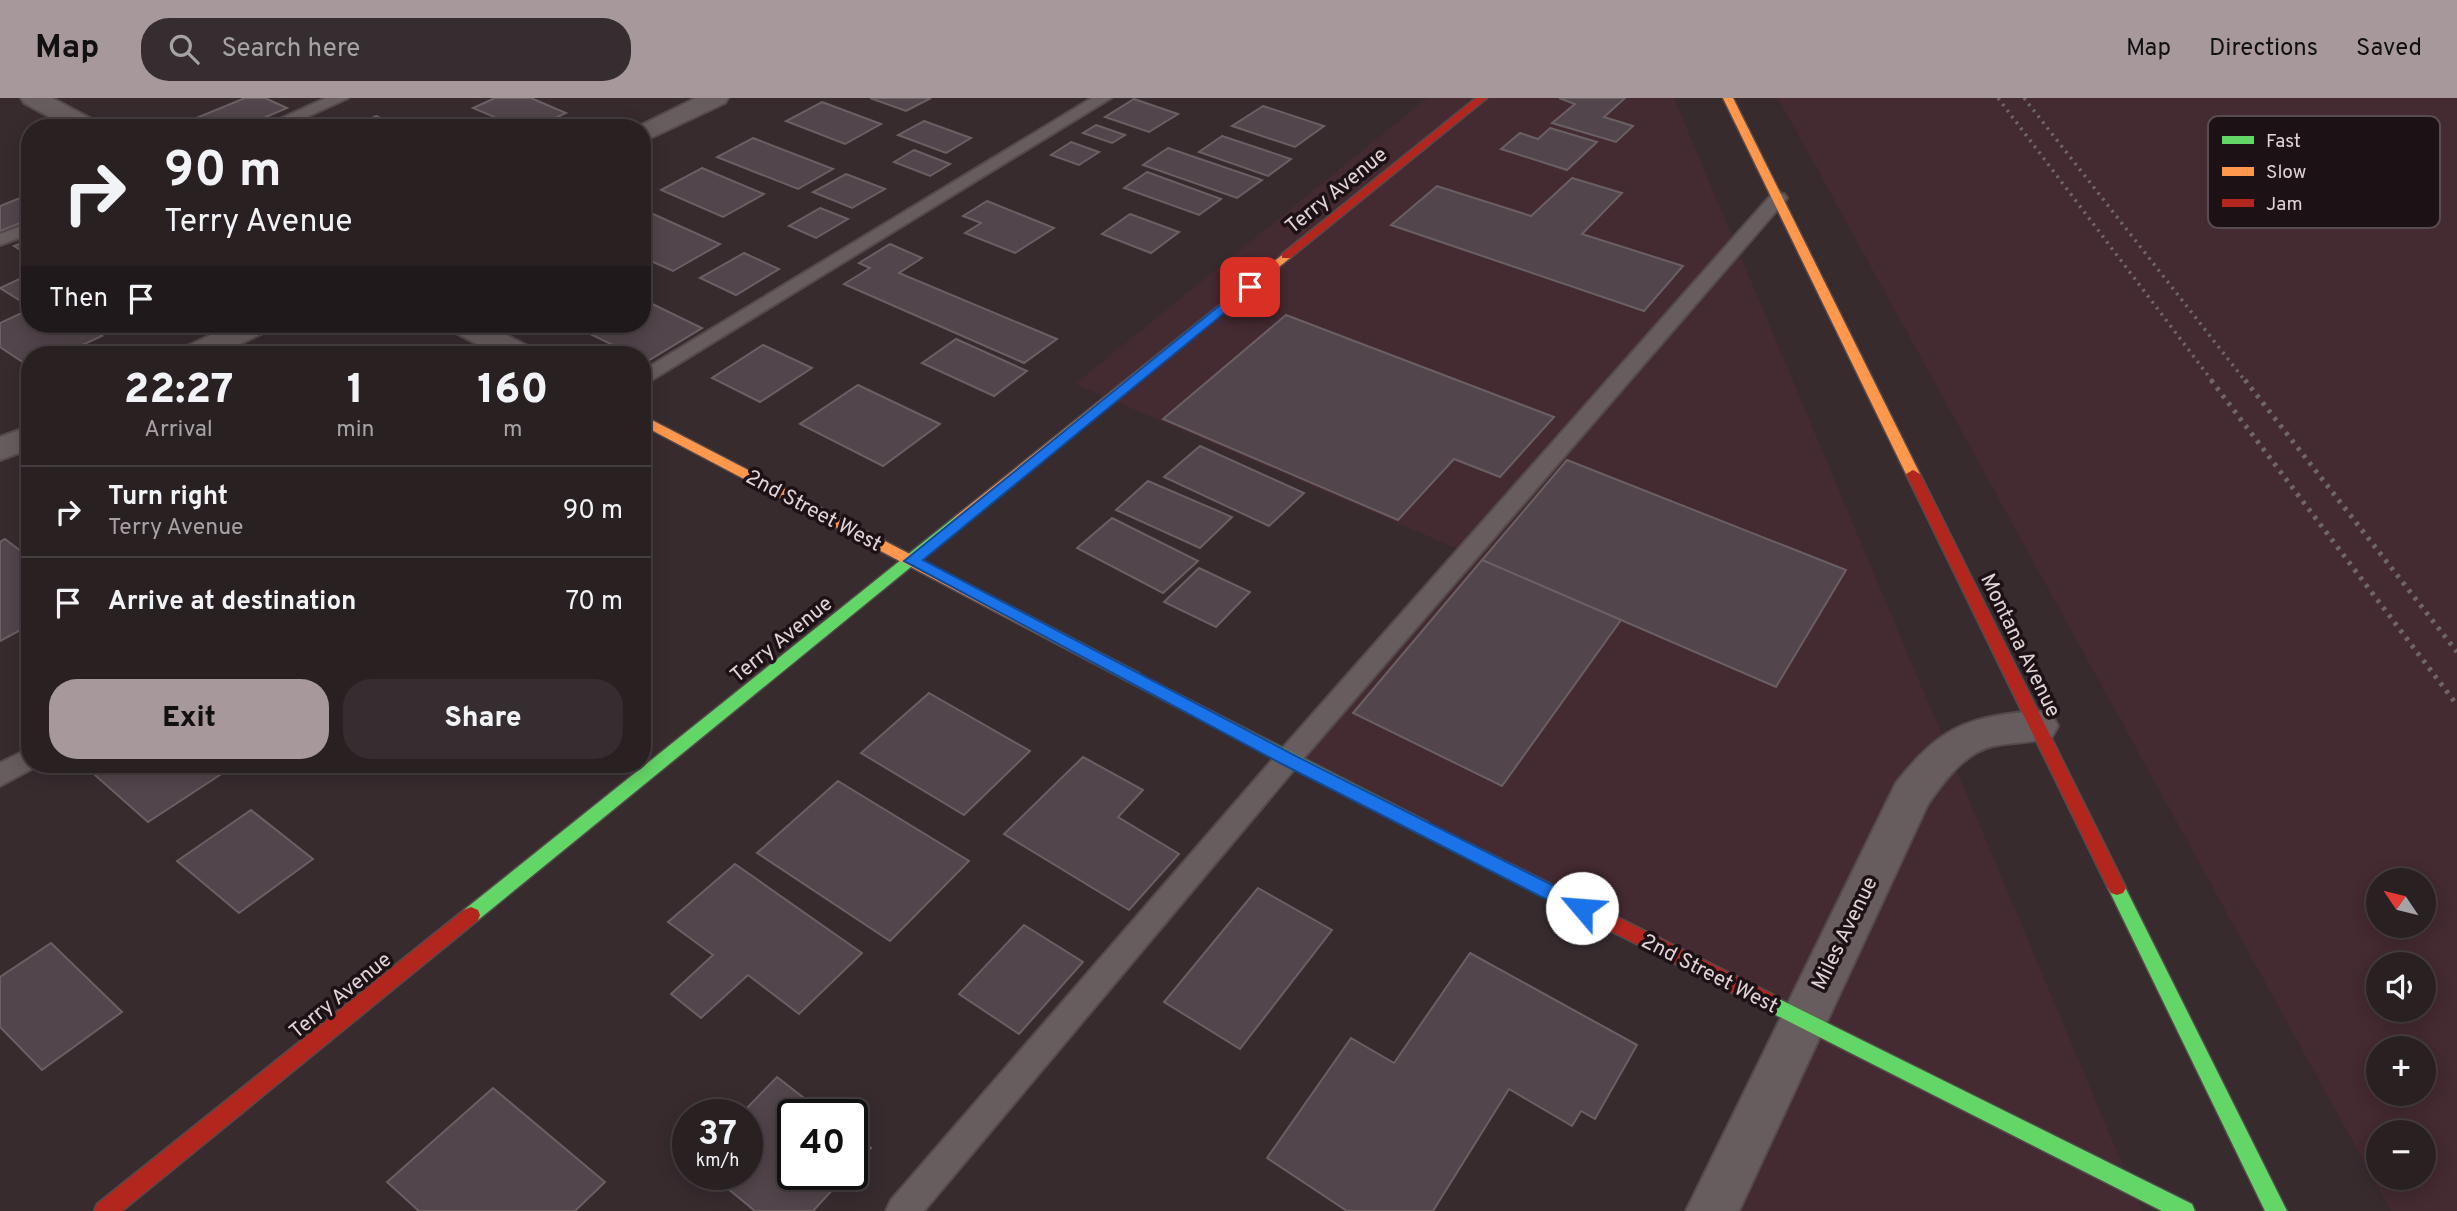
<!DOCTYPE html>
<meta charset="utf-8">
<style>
body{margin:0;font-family:Overpass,sans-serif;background:#352d2f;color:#f1f3f6;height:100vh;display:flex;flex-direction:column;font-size:26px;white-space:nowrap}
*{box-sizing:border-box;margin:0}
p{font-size:23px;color:#a5a3a5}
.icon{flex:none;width:38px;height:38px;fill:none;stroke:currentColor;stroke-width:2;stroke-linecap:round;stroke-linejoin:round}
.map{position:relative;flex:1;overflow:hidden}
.sheet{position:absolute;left:21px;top:248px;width:630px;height:427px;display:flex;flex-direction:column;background:#292022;border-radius:28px;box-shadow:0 4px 18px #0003,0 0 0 2px #453e40}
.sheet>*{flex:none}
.banner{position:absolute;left:21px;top:21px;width:630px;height:214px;border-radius:28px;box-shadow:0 4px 18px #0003,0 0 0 2px #453e40;background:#292022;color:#f1f3f6;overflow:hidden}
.needle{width:46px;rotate:305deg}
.buttons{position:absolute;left:2366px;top:770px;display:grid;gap:14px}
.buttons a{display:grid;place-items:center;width:70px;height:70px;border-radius:50%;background:#292022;box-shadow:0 4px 18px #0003,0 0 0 2px #453e40;font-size:35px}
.speed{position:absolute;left:672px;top:1001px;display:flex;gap:14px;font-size:35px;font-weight:700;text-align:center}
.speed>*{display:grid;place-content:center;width:91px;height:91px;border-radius:50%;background:#292022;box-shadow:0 4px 18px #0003,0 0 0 2px #453e40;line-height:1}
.speed small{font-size:18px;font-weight:400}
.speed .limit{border:4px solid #111;border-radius:10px;background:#fff;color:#111}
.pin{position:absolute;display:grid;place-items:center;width:60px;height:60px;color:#fff;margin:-30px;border-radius:14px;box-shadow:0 4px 10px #0006}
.me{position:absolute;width:77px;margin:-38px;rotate:297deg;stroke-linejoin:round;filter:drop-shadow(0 0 5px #0008)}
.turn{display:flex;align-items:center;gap:24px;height:147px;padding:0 28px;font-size:32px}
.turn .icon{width:91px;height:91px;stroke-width:2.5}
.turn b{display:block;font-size:49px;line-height:60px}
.then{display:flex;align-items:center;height:66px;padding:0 28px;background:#0003;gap:14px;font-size:26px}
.eta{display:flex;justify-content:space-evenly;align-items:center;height:119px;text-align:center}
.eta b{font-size:42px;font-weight:800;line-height:49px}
.cta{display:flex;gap:14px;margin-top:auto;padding:14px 28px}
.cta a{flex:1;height:80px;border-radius:28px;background:#a6989b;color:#111;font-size:28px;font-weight:800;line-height:80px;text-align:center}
.cta a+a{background:#352d2f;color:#f1f3f6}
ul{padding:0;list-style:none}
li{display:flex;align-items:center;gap:21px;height:91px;padding:0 28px;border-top:2px solid #453e40}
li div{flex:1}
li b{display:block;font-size:26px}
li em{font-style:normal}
header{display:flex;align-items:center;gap:42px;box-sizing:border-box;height:98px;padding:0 35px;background:#a6989b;color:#111}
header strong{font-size:33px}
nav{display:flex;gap:38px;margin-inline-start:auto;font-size:24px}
.search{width:490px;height:63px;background:#352d2f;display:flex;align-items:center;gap:18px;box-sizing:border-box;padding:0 24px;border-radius:28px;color:#a5a3a5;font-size:26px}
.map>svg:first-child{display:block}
.built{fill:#442a31;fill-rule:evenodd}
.building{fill:#52454b;stroke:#6a6064;stroke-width:2}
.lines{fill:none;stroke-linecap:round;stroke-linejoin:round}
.lane-casing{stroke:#544a4c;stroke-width:4}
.street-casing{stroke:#544a4c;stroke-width:4}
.fast-casing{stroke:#544a4c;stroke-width:3}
.slow-casing{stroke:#544a4c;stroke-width:3}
.jam-casing{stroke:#544a4c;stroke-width:3}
.lane{fill:#675d5f;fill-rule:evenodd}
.street{fill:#675d5f;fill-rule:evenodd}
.fast{fill:#63d668;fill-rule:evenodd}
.slow{fill:#ff974d;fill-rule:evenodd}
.jam{fill:#b3261e;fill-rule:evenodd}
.rail-far1{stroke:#6f6669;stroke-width:3.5;stroke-dasharray:2.5 5;stroke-linecap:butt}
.rail{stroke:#6f6669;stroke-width:5;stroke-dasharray:3.5 6;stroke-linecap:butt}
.route{fill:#1a73e8;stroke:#114b97;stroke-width:2}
.labels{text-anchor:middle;stroke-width:7;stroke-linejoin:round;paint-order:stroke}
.street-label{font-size:21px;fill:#e1d2d5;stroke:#1c1215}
.key{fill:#1c1215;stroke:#574c4f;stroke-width:2}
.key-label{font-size:19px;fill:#e1d2d5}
</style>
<header>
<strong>Map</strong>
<div class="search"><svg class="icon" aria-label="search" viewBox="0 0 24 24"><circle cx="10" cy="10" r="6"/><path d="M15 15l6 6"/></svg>Search here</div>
<nav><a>Map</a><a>Directions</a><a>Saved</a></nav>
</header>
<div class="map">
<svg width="2457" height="1113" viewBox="0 0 2457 1113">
<rect width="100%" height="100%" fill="#372b2e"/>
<g class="built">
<path d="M1427,0H1674L2142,1113H1712L1802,922L1288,661L1467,455L1075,286Z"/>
<path d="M1778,0H2457V1113H2391ZM2378,782H2424V828H2378ZM2378,866H2424V912H2378ZM2378,950H2424V996H2378ZM2378,1034H2424V1080H2378Z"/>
</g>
<g class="building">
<path d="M245,0H265L287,10L240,30H194L184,25Z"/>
<path d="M495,0H531L566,15L533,30H520L473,10Z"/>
<path d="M870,0H931L906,13Z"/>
<path d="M1625,0L1604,19L1633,28L1616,44L1552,25L1575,6L1559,0Z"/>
<path d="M1134,1L1178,16L1149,34L1105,19Z"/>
<path d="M822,4L881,26L845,46L786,23Z"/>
<path d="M1263,8L1324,28L1295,49L1232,28Z"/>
<path d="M376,18L397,27L349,30Z"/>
<path d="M924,23L971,40L946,55L898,37Z"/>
<path d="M1096,27L1125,37L1112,45L1083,35Z"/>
<path d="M1550,30L1597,44L1567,72L1501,51L1520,35L1538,41Z"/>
<path d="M1222,38L1291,61L1268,78L1199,54Z"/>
<path d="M753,40L833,71L798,91L717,59Z"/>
<path d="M1071,44L1099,54L1079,67L1051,57Z"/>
<path d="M1168,50L1262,82L1237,100L1143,67Z"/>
<path d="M914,52L950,66L930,78L894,64Z"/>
<path d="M702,70L764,96L723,119L661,92Z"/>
<path d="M1147,74L1221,101L1199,117L1124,90Z"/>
<path d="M846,76L885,91L852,110L813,94Z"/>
<path d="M1572,80L1622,95L1582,136L1683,168L1644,213L1391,127L1437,88L1531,118Z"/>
<path d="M30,96V121L0,133V108Z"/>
<path d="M987,103L1054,130L1015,155L965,135L981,125L963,118Z"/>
<path d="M820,110L848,121L816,140L789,128Z"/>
<path d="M642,111L720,146L673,173L642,159Z"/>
<path d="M1130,116L1179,134L1151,155L1102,136Z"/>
<path d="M30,142V158L14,148Z"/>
<path d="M890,146L922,160L899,175L1057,241L1024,265L844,186L870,170L859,165Z"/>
<path d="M744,155L779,171L736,197L700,180Z"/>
<path d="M30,176V203L24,205L0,190Z"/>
<path d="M642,201L702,230L646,264L642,257H633L574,228L642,226Z"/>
<path d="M30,211V226H82L102,238L61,257H30V269L0,249V225Z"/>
<path d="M1286,217L1554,319L1500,379L1454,361L1398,422L1163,321Z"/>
<path d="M956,241L1027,273L994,298L922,265Z"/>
<path d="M763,247L812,270L760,304L712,280Z"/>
<path d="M858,287L940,326L883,368L800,326Z"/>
<path d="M1200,348L1304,395L1269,428L1164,379Z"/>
<path d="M1567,362L1846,472L1776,589L1482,462Z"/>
<path d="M1148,383L1232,419L1200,450L1116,412Z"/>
<path d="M1112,420L1198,463L1163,495L1077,450Z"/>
<path d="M5,441L30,460V527L0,543V444Z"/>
<path d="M1482,462L1621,522L1502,688L1353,615Z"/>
<path d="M1199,470L1250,494L1216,529L1164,504Z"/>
<path d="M929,595L1030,653L964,717L861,655Z"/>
<path d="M1083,659L1143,692L1118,719L1179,756L1129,812L1004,736Z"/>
<path d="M93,667H213L223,675L148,724L87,670Z"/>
<path d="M838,683L969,763L890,843L757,755Z"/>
<path d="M251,712L313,761L239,815L177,763Z"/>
<path d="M735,766L862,855L799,916L748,877L701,920L671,896L713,857L668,824Z"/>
<path d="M1258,790L1332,832L1240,951L1164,904Z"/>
<path d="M1024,827L1083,864L1019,936L959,896Z"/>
<path d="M51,845L122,914L42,972L0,929V879Z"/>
<path d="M1470,855L1637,947L1595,1021L1581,1013L1572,1028L1509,991L1433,1113H1347L1267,1060L1351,940L1394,965Z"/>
<path d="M777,979L826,1017H793V1076H847L813,1113H755L710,1076H747V1017H740Z"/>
<path d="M493,990L605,1084L575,1113H419L387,1084Z"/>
<path d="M852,1036L871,1050L852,1070Z"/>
</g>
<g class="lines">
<g class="lane-casing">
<g id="lane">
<path d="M326,0H348L283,30H260Z"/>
<path d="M1092,0H1111L642,288V273Z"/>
<path d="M1778,95L1784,96L1787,100L1784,104L1297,668L924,1113H886L891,1102L1279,654L1772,96Z"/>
<path d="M30,125V136L0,147V136Z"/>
<path d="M30,650V667H39L0,688V665Z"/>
</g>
</g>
<g class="street-casing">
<g id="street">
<path d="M21,0H52L99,25L103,30H70L24,5Z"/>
<path d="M696,0H728L725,5L642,44V30H635Z"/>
<path d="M234,226H273L269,232L218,257H178L183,250Z"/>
<path d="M446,226H484L532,250L537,257H498L450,232Z"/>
<path d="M30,328V351L0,362V339Z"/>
<path d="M2038,613L2052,617L2058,628L2052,639C2033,645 2012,644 1993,648C1964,655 1944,683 1928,706L1739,1113H1686L1896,685C1940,629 1968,618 2038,613Z"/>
</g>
</g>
<g class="fast-casing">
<g id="fast">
<path d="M961,416L968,421L966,424L478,822L471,825L464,822L462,817L464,812L956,418Z"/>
<path d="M1133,573L1428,724L1431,729L1428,734L1422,736L1416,734L1127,583L1125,579L1127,575Z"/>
<path d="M2117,783L2123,785L2287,1113H2265L2108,790L2111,785Z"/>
<path d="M1769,896L2192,1106L2195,1113H2162L1762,910L1759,904L1762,898Z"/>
</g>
</g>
<g class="slow-casing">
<g id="slow">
<path d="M1723,0H1733L1920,376L1918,379H1908L1906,376Z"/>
<path d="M1286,154L1292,158L1290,160L966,424H956L954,421L956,418Z"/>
<path d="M642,317L1139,575L1141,579L1139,583H1127L642,327Z"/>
</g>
</g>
<g class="jam-casing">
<g id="jam">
<path d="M1476,0H1487L1290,160H1282V156Z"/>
<path d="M1913,372L1920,376L2126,790L2123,795L2117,797L2111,795L2108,790L1906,376Z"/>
<path d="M1422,722L1776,898L1779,904L1776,910L1769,912L1762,910L1416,734L1413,729L1416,724Z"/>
<path d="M471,809L478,812L480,817L478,822L122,1113H94L97,1106L464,812Z"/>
</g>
</g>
<use href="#lane" class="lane"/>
<use href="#street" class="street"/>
<use href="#fast" class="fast"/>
<use href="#slow" class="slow"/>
<use href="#jam" class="jam"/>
<g class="rail-far1">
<path d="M1998,0L2213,284"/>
<path d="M2024,0L2246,284"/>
</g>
<g class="rail">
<path d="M2211,282L2457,607"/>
<path d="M2245,282L2457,554"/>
</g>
</g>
<path class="route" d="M1246,186L1256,189L923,462L1294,657L1588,805L1591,810L1588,816H1575L1282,666L904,463Z"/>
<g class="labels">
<g class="street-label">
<text transform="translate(1336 92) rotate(-39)" y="7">Terry Avenue</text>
<text transform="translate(814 412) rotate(28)" y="7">2nd Street West</text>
<text transform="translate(781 541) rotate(-39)" y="7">Terry Avenue</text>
<text transform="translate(2021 547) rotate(64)" y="7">Montana Avenue</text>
<text transform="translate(1844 835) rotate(-64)" y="7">Miles Avenue</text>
<text transform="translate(1710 875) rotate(27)" y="7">2nd Street West</text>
<text transform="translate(340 897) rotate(-39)" y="7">Terry Avenue</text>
</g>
</g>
<rect x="2208" y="18" width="232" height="112" rx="10" class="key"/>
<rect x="2222" y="38" width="32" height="8" fill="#63d668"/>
<rect x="2222" y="69" width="32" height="9" fill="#ff974d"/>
<rect x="2222" y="101" width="32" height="8" fill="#b3261e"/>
<g class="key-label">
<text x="2266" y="49">Fast</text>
<text x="2266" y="80">Slow</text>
<text x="2266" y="112">Jam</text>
</g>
</svg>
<div class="buttons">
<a><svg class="needle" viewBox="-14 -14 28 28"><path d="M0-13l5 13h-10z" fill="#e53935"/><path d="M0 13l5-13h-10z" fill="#a5a3a5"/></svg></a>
<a><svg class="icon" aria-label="sound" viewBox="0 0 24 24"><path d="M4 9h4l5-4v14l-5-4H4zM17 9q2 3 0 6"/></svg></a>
<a>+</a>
<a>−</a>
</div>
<div class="speed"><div>37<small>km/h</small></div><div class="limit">40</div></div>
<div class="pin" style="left:1250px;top:189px;background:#d93025"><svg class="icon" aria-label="arrive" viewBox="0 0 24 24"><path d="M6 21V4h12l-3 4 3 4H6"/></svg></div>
<svg class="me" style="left:1582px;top:810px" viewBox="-20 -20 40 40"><circle r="19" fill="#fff"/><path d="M0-13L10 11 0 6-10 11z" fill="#1a73e8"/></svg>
<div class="banner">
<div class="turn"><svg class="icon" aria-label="right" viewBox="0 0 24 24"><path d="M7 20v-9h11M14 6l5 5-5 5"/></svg><div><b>90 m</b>Terry Avenue</div></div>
<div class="then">Then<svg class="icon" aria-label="arrive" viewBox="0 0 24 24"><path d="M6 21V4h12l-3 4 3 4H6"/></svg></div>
</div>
<section class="sheet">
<div class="eta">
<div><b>22:27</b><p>Arrival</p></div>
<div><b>1</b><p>min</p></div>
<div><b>160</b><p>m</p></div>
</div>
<ul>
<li><svg class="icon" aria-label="right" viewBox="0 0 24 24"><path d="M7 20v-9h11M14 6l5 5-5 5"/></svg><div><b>Turn right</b><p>Terry Avenue</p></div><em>90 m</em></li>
<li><svg class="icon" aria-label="arrive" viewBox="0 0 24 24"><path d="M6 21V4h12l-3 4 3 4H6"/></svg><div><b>Arrive at destination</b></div><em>70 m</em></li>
</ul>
<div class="cta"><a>Exit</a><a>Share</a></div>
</section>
</div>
